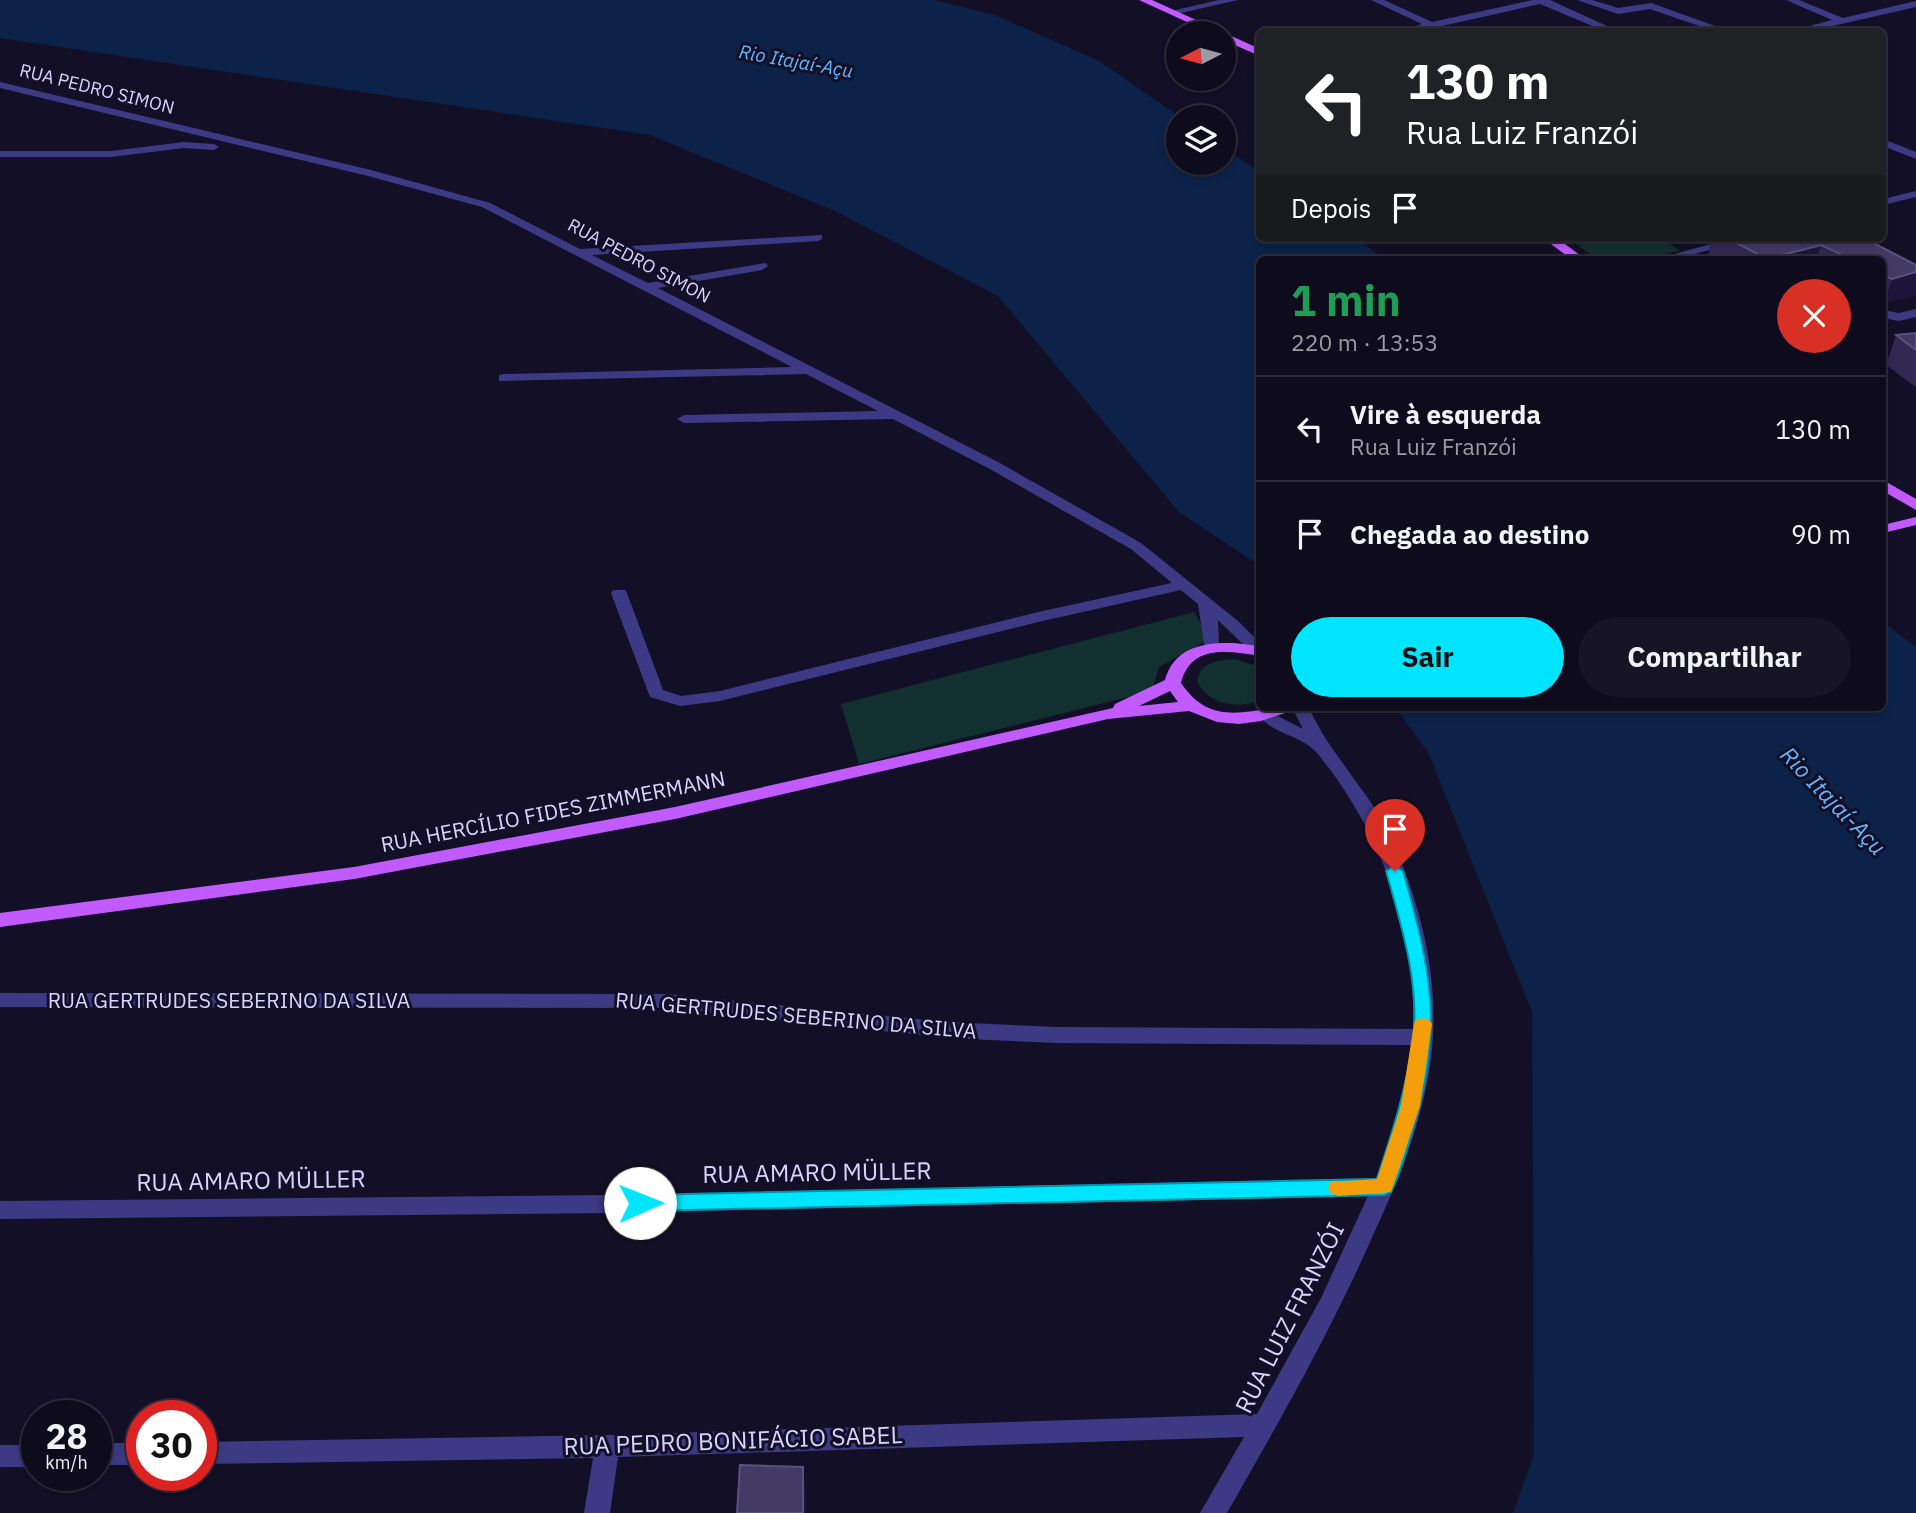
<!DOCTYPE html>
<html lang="pt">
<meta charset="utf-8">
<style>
body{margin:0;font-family:"IBM Plex Sans",sans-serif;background:#171425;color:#f1f3f6;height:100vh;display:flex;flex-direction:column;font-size:26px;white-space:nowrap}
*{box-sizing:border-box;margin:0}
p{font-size:23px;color:#9b9ba3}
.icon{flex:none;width:38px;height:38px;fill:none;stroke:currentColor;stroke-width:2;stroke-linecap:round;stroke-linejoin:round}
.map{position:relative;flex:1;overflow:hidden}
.details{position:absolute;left:1256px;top:256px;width:630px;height:455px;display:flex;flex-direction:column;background:#0e0b1c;border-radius:10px;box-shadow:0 4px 10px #0003,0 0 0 2px #2e2b3b}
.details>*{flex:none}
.top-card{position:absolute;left:1256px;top:28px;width:630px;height:214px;border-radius:10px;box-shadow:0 4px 10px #0003,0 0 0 2px #2e2b3b;background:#202124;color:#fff;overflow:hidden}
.needle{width:46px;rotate:264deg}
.fabs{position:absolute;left:1166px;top:21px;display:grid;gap:14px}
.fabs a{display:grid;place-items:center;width:70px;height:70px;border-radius:50%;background:#0e0b1c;box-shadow:0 4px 10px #0003,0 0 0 2px #2e2b3b;font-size:35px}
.speed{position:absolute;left:21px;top:1400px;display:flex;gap:14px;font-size:35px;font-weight:700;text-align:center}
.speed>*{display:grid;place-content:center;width:91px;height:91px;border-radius:50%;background:#0e0b1c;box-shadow:0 4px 10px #0003,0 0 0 2px #2e2b3b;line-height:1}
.speed small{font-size:18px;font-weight:400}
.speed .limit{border:10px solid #d22;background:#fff;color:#111}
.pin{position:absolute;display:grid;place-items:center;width:60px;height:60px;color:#fff;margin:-72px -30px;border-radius:50% 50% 50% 0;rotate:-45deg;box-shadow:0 0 7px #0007}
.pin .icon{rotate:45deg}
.me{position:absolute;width:77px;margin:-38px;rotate:89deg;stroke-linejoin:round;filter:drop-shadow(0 0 5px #0008)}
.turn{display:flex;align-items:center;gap:24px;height:147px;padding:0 35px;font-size:32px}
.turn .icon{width:91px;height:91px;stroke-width:2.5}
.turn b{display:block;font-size:49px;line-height:60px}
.then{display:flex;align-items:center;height:66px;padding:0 35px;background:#0003;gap:14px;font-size:26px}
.round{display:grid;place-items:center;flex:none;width:74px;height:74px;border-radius:37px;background:#171425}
.head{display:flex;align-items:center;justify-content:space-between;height:119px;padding:0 35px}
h1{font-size:42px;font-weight:700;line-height:52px;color:#1e9e55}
.cta{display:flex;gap:14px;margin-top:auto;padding:14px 35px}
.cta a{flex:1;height:80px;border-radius:42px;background:#00e5ff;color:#111;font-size:28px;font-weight:700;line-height:80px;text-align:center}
.cta a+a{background:#171425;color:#f1f3f6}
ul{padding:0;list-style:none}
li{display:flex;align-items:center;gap:21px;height:105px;padding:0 35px;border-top:2px solid #2e2b3b}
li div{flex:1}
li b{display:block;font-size:26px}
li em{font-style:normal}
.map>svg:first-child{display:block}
.green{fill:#12302f}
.water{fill:#0c2248}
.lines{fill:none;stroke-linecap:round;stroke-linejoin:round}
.minor{fill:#3d3a85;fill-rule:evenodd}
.major{fill:#c25bff;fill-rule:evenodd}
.wall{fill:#312854}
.shaded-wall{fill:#1d163a}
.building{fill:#433a66;stroke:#5a527e;stroke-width:2}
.route{fill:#00e5ff;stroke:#0095a6;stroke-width:2}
.slow{fill:#f59e0b}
.labels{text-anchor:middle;stroke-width:6;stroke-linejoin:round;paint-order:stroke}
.far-street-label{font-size:18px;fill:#d9d4ff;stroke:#130f26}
.far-water-label{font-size:19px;font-style:italic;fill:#62b6ff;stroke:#130f26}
.street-label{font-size:21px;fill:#d9d4ff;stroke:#130f26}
.water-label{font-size:23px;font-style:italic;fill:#62b6ff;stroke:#130f26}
.near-street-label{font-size:24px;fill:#d9d4ff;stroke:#130f26}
</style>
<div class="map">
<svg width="1916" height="1513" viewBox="0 0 1916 1513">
<rect width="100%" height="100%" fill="#130f26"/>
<g class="green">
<path d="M1603,238H1660L1680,251L1638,259H1598L1574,243Z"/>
<path d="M1194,612L1210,639L1159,667L1152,691L859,764L841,704Z"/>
<path d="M1235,659L1260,667V700C1239,710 1205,704 1197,680C1201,662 1218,660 1235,659Z"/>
</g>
<g class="water">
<path d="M0,0H935L995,15L1099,61L1180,117H1178V163H1223V147L1260,172V238H1355L1385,259H1260V566L1178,511L998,296L835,211L650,135L0,38Z"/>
<path d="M1883,622L1916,647V1513H1513L1534,1454L1532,1012L1429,754L1395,707H1883Z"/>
</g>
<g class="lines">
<g class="minor">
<path d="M1219,0H1238L1172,15L1167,12Z"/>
<path d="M1371,0H1384L1432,22L1533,0H1550L1620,32H1607L1540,4L1415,32H1396L1422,24Z"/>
<path d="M1577,0H1592L1618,8L1651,3L1732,32H1717L1650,9L1618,14Z"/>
<path d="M1786,0H1799L1843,18L1916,1V7L1806,32H1787L1832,20Z"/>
<path d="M0,82L371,170L490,203L580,249L822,235V239L818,241L592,255L648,283L766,263L768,266L762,270L658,288L998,462L1141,543L1238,621L1260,643V656L1253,654L1218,620L1219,647L1211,652L1205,650L1198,604L1181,590L1038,622L720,701L680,706L650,697L611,593L613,590H625L627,593L663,690L681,696L720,691L1038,612L1172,583L1131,549L988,468L893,419L684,423L677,419L684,415L878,411L806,374L499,381V375L504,374L792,367L482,207L368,176L0,88Z"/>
<path d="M1883,139L1916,152V159L1883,146Z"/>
<path d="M184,142L214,144L219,147L214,150L184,148L111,157H0V151H111Z"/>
<path d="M1916,191V197L1883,205V199Z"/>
<path d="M1732,238H1752L1677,259H1657Z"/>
<path d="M1916,309V317L1899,321L1883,318V310L1899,313Z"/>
<path d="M1292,707H1308C1316,721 1323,736 1332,748C1355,782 1382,812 1397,851C1421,909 1437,973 1433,1036C1429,1109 1400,1177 1370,1242C1328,1336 1278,1424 1227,1513H1200L1244,1437L618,1457L610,1513H584L593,1458L201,1464V1442L607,1435L1257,1414L1321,1298L1368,1196L612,1213L0,1219V1201L612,1195L1376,1178L1398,1113L1412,1045L1057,1043L947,1038L668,1008L0,1007V993L668,994L947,1022L1057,1027L1413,1029C1417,930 1380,829 1317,753C1303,736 1273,734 1259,716L1268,711L1303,729Z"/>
<rect x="96" y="1443" width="46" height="22"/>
<rect x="0" y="1445" width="37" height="22"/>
</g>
<g class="major">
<path d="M1139,0H1152L1260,49V56L1223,40V33H1211Z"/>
<path d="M1543,238H1557L1585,259H1571Z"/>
<path d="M1883,480L1916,499V510L1883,491Z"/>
<path d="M1916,517V525L1883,533V525Z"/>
<path d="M1234,643L1260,646V656C1228,651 1191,644 1181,683C1213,730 1249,707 1293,707L1291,711L1261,721L1239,724L1217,722L1189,711L1108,719L675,819L354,879L0,927V913L354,867L675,807L1113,708L1115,704L1165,680C1174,647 1204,642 1234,643ZM1170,691L1178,702L1139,706Z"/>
</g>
</g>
<g class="wall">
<path d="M1712,238H1864L1916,265V295L1883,304V259H1714L1708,256Z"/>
<path d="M1916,333V387L1886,365L1896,335Z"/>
</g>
<g class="shaded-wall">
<path d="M1821,245L1817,259H1767Z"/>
<path d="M1916,272V295L1884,304L1892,279Z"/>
<path d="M803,1467L806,1493V1513H803Z"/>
</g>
<g class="building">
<path d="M1727,238H1864L1916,265V272L1892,279L1883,275V259H1851L1821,245L1767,259Z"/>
<path d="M1916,333V350L1896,335Z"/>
<path d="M740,1465L803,1467V1513H737Z"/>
</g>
<path class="route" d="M1395,865L1403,871C1432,973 1444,1032 1411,1136C1405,1154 1400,1175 1391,1192L1384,1195L640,1211L632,1209L629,1203L632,1197L640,1195L1377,1179C1392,1133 1407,1087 1413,1039C1420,983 1401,925 1386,871Z"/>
<path class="slow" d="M1423,1018L1429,1020L1432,1024L1420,1106L1391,1192L1338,1196L1331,1193L1328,1188L1331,1182L1377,1179L1401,1106L1414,1024L1416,1020Z"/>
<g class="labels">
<g class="far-street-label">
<text transform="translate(97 89) rotate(14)" y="6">RUA PEDRO SIMON</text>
<text transform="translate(639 261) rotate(28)" y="6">RUA PEDRO SIMON</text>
</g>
<g class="far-water-label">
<text transform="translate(796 61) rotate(10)" y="7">Rio Itajaí-Açu</text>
</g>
<g class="street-label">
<text transform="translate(553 812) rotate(-11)" y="7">RUA HERCÍLIO FIDES ZIMMERMANN</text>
<text x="229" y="1008">RUA GERTRUDES SEBERINO DA SILVA</text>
<text transform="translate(796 1016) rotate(5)" y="7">RUA GERTRUDES SEBERINO DA SILVA</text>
</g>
<g class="water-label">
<text transform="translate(1833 801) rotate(46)" y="8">Rio Itajaí-Açu</text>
</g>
<g class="near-street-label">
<text transform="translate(817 1173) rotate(-1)" y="8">RUA AMARO MÜLLER</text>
<text transform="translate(251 1181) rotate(-1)" y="8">RUA AMARO MÜLLER</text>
<text transform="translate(1290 1318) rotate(-63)" y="8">RUA LUIZ FRANZÓI</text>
<text transform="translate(733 1441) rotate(-2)" y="8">RUA PEDRO BONIFÁCIO SABEL</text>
</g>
</g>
</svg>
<div class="fabs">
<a><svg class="needle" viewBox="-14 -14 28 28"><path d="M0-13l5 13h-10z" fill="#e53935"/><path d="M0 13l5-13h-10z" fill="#9b9ba3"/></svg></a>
<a><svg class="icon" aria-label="layers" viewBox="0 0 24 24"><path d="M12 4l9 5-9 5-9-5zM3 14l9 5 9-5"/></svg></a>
</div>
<div class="speed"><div>28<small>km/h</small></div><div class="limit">30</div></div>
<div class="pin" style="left:1395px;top:871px;background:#d93025"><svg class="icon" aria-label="arrive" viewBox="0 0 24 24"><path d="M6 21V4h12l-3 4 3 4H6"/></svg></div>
<svg class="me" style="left:640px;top:1203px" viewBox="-20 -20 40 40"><circle r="19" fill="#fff"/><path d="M0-13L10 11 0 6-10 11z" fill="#00e5ff"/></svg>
<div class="top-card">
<div class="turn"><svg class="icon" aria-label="left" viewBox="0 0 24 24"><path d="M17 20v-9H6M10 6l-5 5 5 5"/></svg><div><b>130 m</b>Rua Luiz Franzói</div></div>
<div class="then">Depois<svg class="icon" aria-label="arrive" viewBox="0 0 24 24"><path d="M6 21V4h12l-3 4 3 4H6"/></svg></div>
</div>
<section class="details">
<div class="head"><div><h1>1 min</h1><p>220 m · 13:53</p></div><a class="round" style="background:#d93025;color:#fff"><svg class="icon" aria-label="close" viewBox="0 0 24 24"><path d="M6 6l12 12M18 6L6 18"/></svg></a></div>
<ul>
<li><svg class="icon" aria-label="left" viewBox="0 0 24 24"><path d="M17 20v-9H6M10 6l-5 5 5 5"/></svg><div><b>Vire à esquerda</b><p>Rua Luiz Franzói</p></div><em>130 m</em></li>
<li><svg class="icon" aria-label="arrive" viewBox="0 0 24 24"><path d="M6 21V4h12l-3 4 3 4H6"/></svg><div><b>Chegada ao destino</b></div><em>90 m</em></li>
</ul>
<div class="cta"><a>Sair</a><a>Compartilhar</a></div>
</section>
</div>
